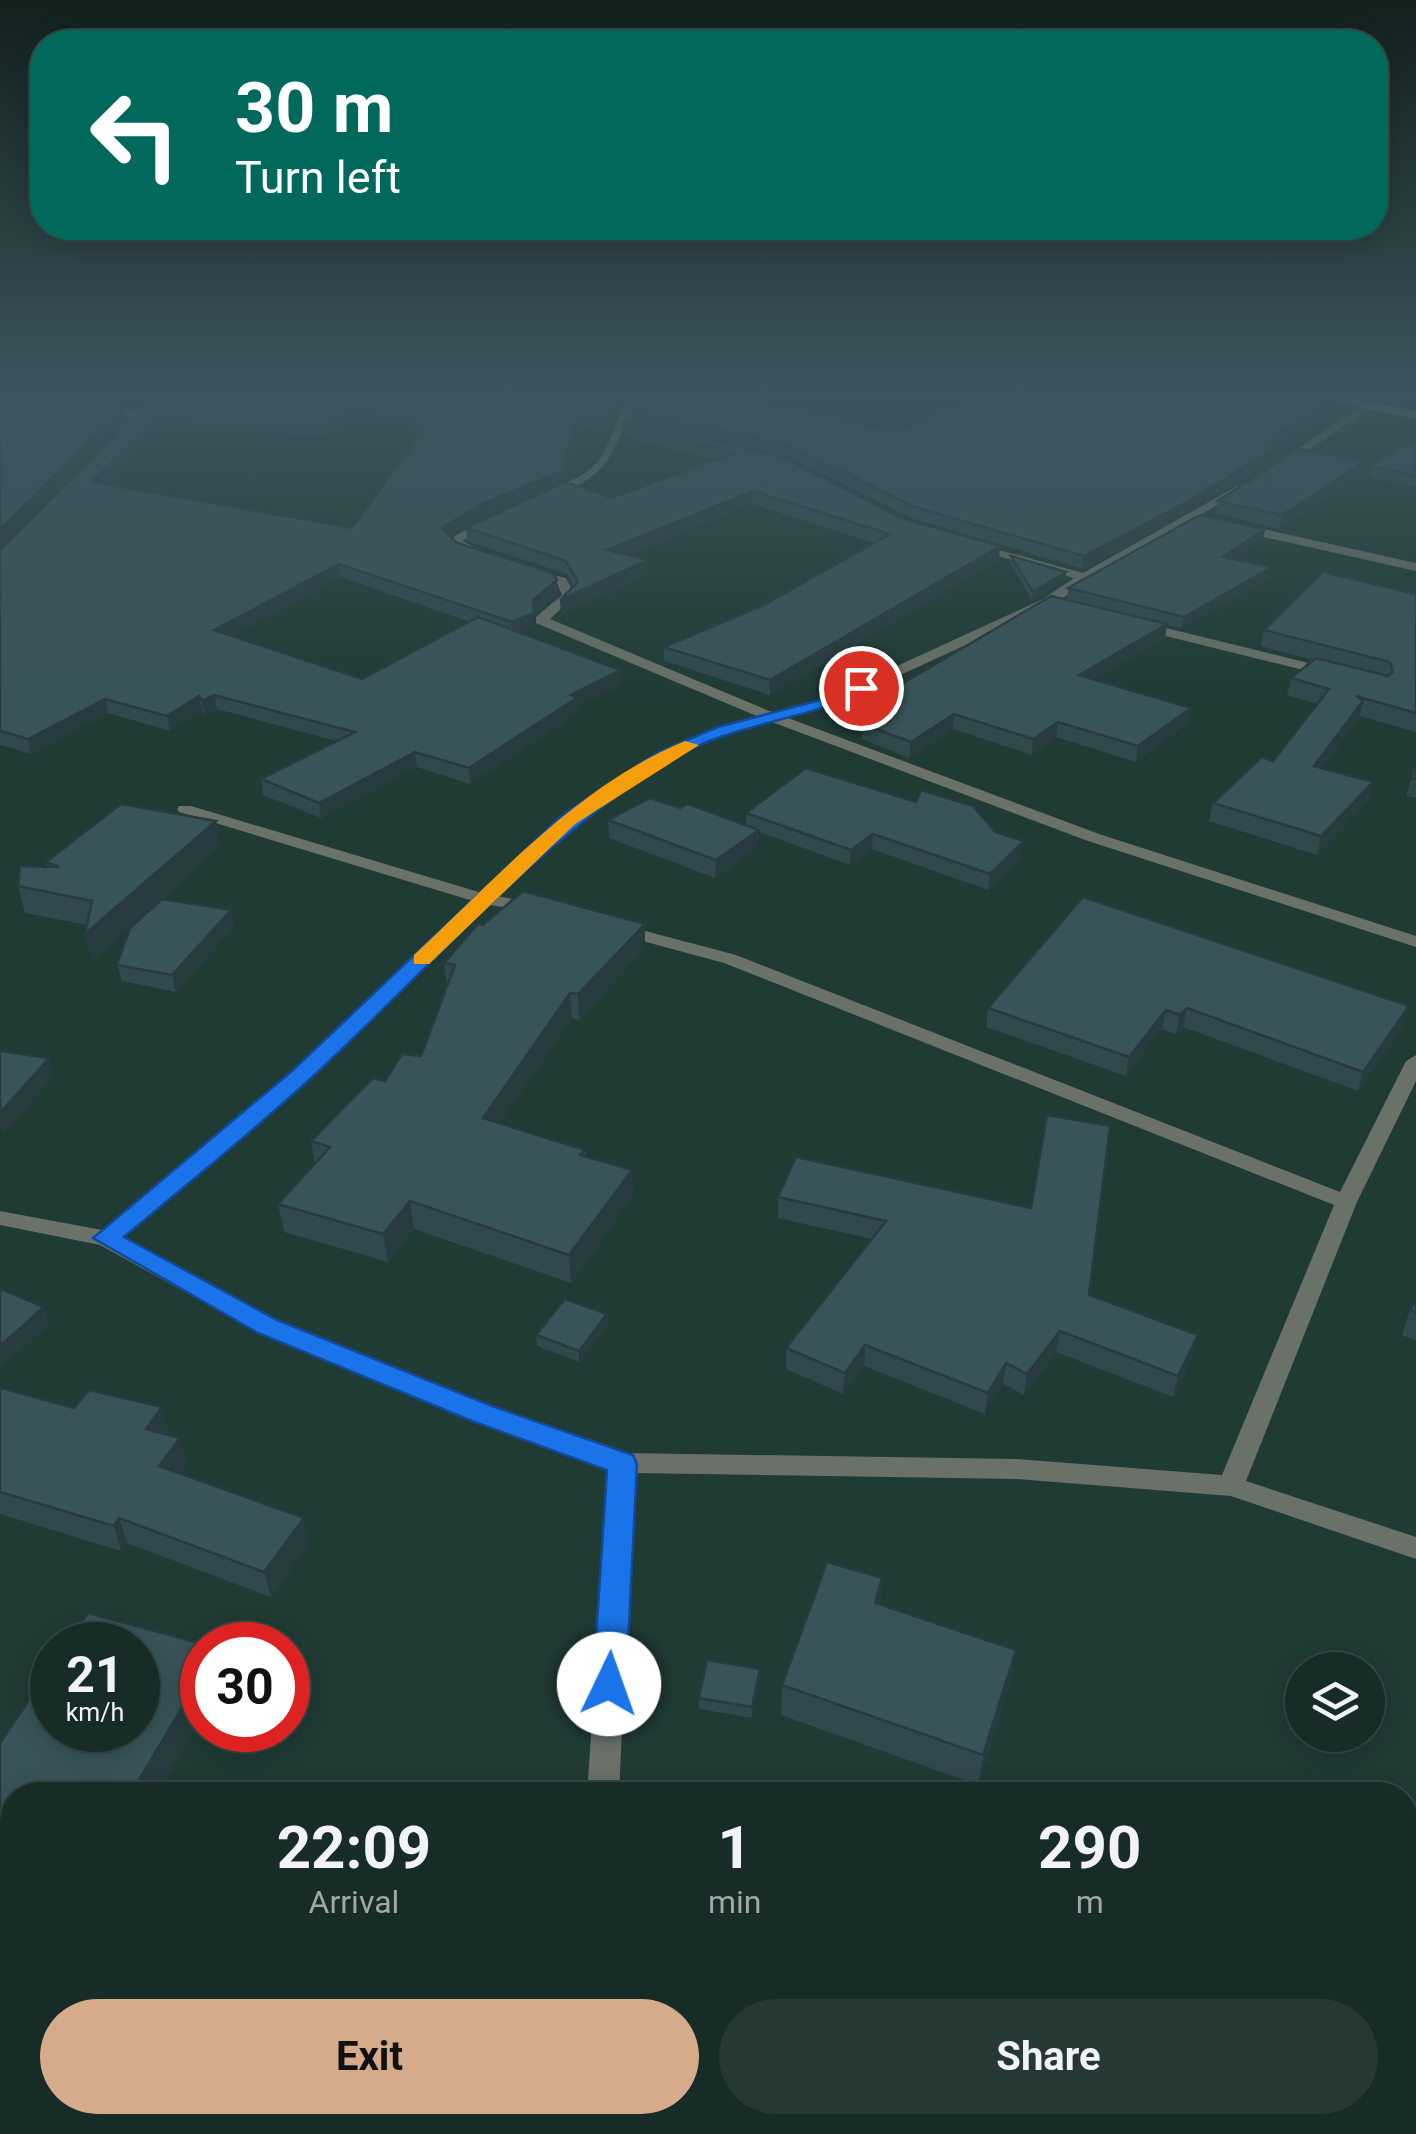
<!DOCTYPE html>
<style>
body{margin:0;font-family:Roboto,sans-serif;background:#253833;color:#f1f3f6;height:100vh;display:flex;flex-direction:column;font-size:38px;white-space:nowrap}
*{box-sizing:border-box;margin:0}
p{font-size:32px;color:#9fa7a7}
.icon{flex:none;width:55px;height:55px;fill:none;stroke:currentColor;stroke-width:2;stroke-linecap:round;stroke-linejoin:round}
.map{position:relative;flex:1;overflow:hidden}
.drawer{position:absolute;left:0px;top:1782px;width:1418px;height:352px;display:flex;flex-direction:column;background:#182c27;border-radius:40px 40px 0 0;box-shadow:0 5px 25px #0003,0 0 0 2px #364844}
.drawer>*{flex:none}
.banner{position:absolute;left:30px;top:30px;width:1358px;height:210px;border-radius:40px;box-shadow:0 5px 25px #0003,0 0 0 2px #364844;background:#00695c;color:#fff;overflow:hidden}
.controls{position:absolute;left:1285px;top:1652px;display:grid;gap:20px}
.controls a{display:grid;place-items:center;width:100px;height:100px;border-radius:50%;background:#182c27;box-shadow:0 5px 25px #0003,0 0 0 2px #364844;font-size:50px}
.speed{position:absolute;left:30px;top:1622px;display:flex;gap:20px;font-size:50px;font-weight:700;text-align:center}
.speed>*{display:grid;place-content:center;width:130px;height:130px;border-radius:50%;background:#182c27;box-shadow:0 5px 25px #0003,0 0 0 2px #364844;line-height:1}
.speed small{font-size:25px;font-weight:400}
.speed .limit{border:15px solid #d22;background:#fff;color:#111}
.pin{position:absolute;display:grid;place-items:center;width:85px;height:85px;color:#fff;margin:-42px;border:5px solid #fff;border-radius:50%;box-shadow:0 2px 10px #0007}
.me{position:absolute;width:110px;margin:-55px;rotate:3deg;stroke-linejoin:round;filter:drop-shadow(0 0 8px #0008)}
.turn{display:flex;align-items:center;gap:35px;height:210px;padding:0 40px;font-size:45px}
.turn .icon{width:130px;height:130px;stroke-width:2.5}
.turn b{display:block;font-size:70px;line-height:85px}
.eta{display:flex;justify-content:space-evenly;align-items:center;height:170px;text-align:center}
.eta b{font-size:60px;font-weight:700;line-height:70px}
.cta{display:flex;gap:20px;margin-top:auto;padding:20px 40px}
.cta a{flex:1;height:115px;border-radius:60px;background:#d6ab8b;color:#111;font-size:40px;font-weight:700;line-height:115px;text-align:center}
.cta a+a{background:#253833;color:#f1f3f6}
.map>svg:first-child{display:block}
.lines{fill:none;stroke-linecap:round;stroke-linejoin:round}
.minor{fill:#6a7169;fill-rule:evenodd}
.trunk{fill:#a8b8a6;fill-rule:evenodd}
.wall{fill:#31484d;fill-rule:evenodd}
.shaded-wall{fill:#283b3e}
.building{fill:#395459;stroke:#283b3e;stroke-width:2.5;fill-rule:evenodd}
.route{fill:#1a73e8;stroke:#114b97;stroke-width:2.5}
.slow{fill:#f59e0b}
</style>
<div class="map">
<svg width="1416" height="2134" viewBox="0 0 1416 2134">
<rect width="100%" height="100%" fill="#203a34"/>
<g class="lines">
<g class="minor">
<path d="M90,397H103L142,415L124,436H116V432L131,416Z"/>
<path d="M633,397H644C611,433 623,465 572,488C562,493 553,497 542,497V493C561,484 585,478 598,461C614,441 614,415 633,397Z"/>
<path d="M1366,404L1375,406L1282,467L1273,465Z"/>
<path d="M1237,486L1247,488L1088,580L1053,605L835,705L788,718L1099,834L1416,936V947L1088,841L772,722L729,734L669,759L574,823L498,896L538,904L541,908L538,912L489,905L307,1080L122,1238L275,1321L491,1407L623,1453L1017,1459L1222,1475L1334,1205L724,963L613,933L610,929L619,924L736,955L1340,1192L1406,1061L1416,1055V1081L1357,1202L1246,1481L1416,1537V1559L1231,1496L1017,1479L634,1473L619,1795H587L609,1469L473,1421L259,1333L100,1245L0,1225V1211L102,1230L293,1072L473,901L179,812L177,809L179,806H191L482,893C508,868 533,841 561,818C618,770 687,736 759,717L536,623V617L562,595L557,583L528,575V569L566,578L575,596L550,619L774,713L825,699L1043,599L1074,578L970,548V542L1083,573Z"/>
<path d="M484,519L494,521L462,541L480,550V556H472L447,541Z"/>
<path d="M1241,524L1416,563V571L1237,531V525Z"/>
<path d="M1142,622L1333,669L1335,672L1328,676L1137,629V623Z"/>
<path d="M517,2122H553L550,2134H514Z"/>
</g>
<path class="trunk" d="M1316,397H1344L1416,411V419Z"/>
</g>
<g class="wall">
<path d="M112,397H630L607,421V433L577,425L562,483L612,498L715,460L624,437L623,425L780,456L901,518L999,560L770,695L664,661V647L764,605L874,543L752,504L629,555L648,574L561,614L574,587L567,574L467,541L466,528L555,486L482,516L450,536L457,543L557,580V594L534,614V626L520,633L620,670L621,685L579,706V712L470,784L417,767L321,818L263,795L261,779L336,741L217,709L205,716L202,711L170,731L108,713L31,754L0,745V550L142,410ZM343,422L417,424L413,429L414,441H416L352,528L104,484L157,430L325,435ZM341,577L470,622L362,679L232,636Z"/>
<path d="M639,397H752L748,399L898,433L1336,405L1275,446H1277L1274,458L1190,512L1083,569L911,518L790,457L631,420V408Z"/>
<path d="M1383,397H1416V402Z"/>
<path d="M1416,439V487L1369,477L1371,466Z"/>
<path d="M1364,462L1361,474L1279,529L1216,514L1218,501Z"/>
<path d="M1263,540L1234,559L1269,578L1182,628L1167,625L1165,638L1095,679L1191,708L1188,723L1136,762L1056,737L1032,755L953,729L909,758L862,739L863,724L884,711L882,710L883,695L1067,599L1068,588Z"/>
<path d="M1011,556L1066,572L1065,579L1032,600L1010,563Z"/>
<path d="M1416,594V732L1359,716L1322,768L1369,801L1317,855L1209,821L1213,803L1273,761L1318,704L1287,695L1291,678L1313,660L1261,646L1264,630Z"/>
<path d="M1416,764V798L1406,796Z"/>
<path d="M680,808L746,825V813L995,832L1022,856L988,890L872,849L850,865L759,832L758,847L715,878L609,838L608,820Z"/>
<path d="M220,847L92,961L85,934L87,925L25,913L18,886L47,867L46,862Z"/>
<path d="M1083,897L1404,1025L1358,1091L1183,1027L1176,1034L1162,1029L1126,1076L986,1027L988,1008Z"/>
<path d="M645,924V948L579,1020L572,1018L500,1123L585,1150L586,1157L632,1170L633,1197L571,1283L414,1229L388,1262L284,1232L278,1204L315,1163L311,1141L385,1081L421,1056L447,986L444,963L483,925Z"/>
<path d="M234,927L176,992L122,981L117,965Z"/>
<path d="M796,1157L1089,1295L1193,1356L1173,1397L1056,1352L1024,1395L1003,1384L985,1414L864,1366L843,1394L786,1369V1348L872,1239L778,1218V1197Z"/>
<path d="M1416,1300V1341L1402,1335L1410,1310Z"/>
<path d="M607,1314L608,1325L579,1362L537,1346L536,1335Z"/>
<path d="M0,1390L74,1408L162,1407L169,1432L167,1435L180,1438L187,1463L179,1474L309,1543L271,1597L127,1543L121,1551L0,1514Z"/>
<path d="M882,1578L880,1604L1016,1650L1011,1680L978,1785L781,1715L782,1685Z"/>
<path d="M202,1645V1716L156,1795H12V1847L0,1843V1743Z"/>
<path d="M760,1669V1679L752,1718L699,1709V1698Z"/>
<path d="M12,1856V2094L0,2090V1877Z"/>
<path d="M105,2122H226L220,2134H141Z"/>
<path d="M597,2122H955L973,2129L1096,2134H624Z"/>
</g>
<g class="shaded-wall">
<path d="M619,397H630L607,421V433V409Z"/>
<path d="M1334,397H1338L1336,405L1261,455L1263,444Z"/>
<path d="M124,407L127,418L0,545V529Z"/>
<path d="M342,411L343,422L325,435L323,423Z"/>
<path d="M576,414L577,425L562,483L482,516L443,541L442,528Z"/>
<path d="M155,418L157,430L94,494L92,482Z"/>
<path d="M1277,446L1274,458L1190,512L1083,569L1084,556Z"/>
<path d="M1364,462L1361,474L1279,529L1282,515Z"/>
<path d="M753,491L752,504L608,563L607,550Z"/>
<path d="M1265,529L1263,540L1221,568L1223,557Z"/>
<path d="M1000,546L999,560L770,695V680Z"/>
<path d="M648,560V574L561,614L560,600Z"/>
<path d="M339,564L341,577L217,644L214,630Z"/>
<path d="M1272,567L1269,578L1182,628L1184,617Z"/>
<path d="M1066,572L1065,579L1032,600L1033,592Z"/>
<path d="M557,580V594L534,614V626L513,636L512,622L533,600Z"/>
<path d="M1167,624L1165,638L1077,690L1079,675Z"/>
<path d="M620,670L621,685L579,706V712L470,784L469,768L571,695Z"/>
<path d="M214,695L217,709L205,716L202,701Z"/>
<path d="M199,696L202,711L170,731L167,716Z"/>
<path d="M105,699L108,713L31,754L28,739Z"/>
<path d="M1363,701L1359,719L1310,785L1314,766Z"/>
<path d="M1191,708L1188,723L1136,762L1138,746Z"/>
<path d="M954,714L953,729L909,758L911,742Z"/>
<path d="M1058,722L1056,737L1032,755L1033,739Z"/>
<path d="M415,752L417,767L321,818L319,803Z"/>
<path d="M1373,782L1369,801L1317,855L1321,836Z"/>
<path d="M216,821L220,847L92,961L85,934Z"/>
<path d="M759,830L758,847L715,878L716,860Z"/>
<path d="M873,834L872,849L850,865L851,850Z"/>
<path d="M1024,841L1022,856L988,890L990,874Z"/>
<path d="M231,910L234,927L176,992L172,975Z"/>
<path d="M645,924V948L579,1020L578,994Z"/>
<path d="M570,993L572,1018L486,1145L483,1118Z"/>
<path d="M1409,1006L1404,1025L1358,1091L1363,1072Z"/>
<path d="M1187,1008L1183,1027L1176,1034L1180,1015Z"/>
<path d="M1166,1010L1162,1029L1126,1076L1129,1057Z"/>
<path d="M49,1058L54,1076L4,1133L0,1122V1113Z"/>
<path d="M632,1170L633,1197L571,1283L569,1255Z"/>
<path d="M410,1201L414,1229L388,1262L383,1234Z"/>
<path d="M44,1307L50,1324L0,1369V1346Z"/>
<path d="M607,1314L608,1325L579,1362V1351Z"/>
<path d="M1060,1331L1056,1352L1024,1395L1027,1374Z"/>
<path d="M1198,1335L1193,1356L1173,1397L1178,1376Z"/>
<path d="M865,1345L864,1366L843,1394L845,1373Z"/>
<path d="M1006,1363L1003,1384L985,1414L988,1393Z"/>
<path d="M162,1407L169,1432L153,1454L146,1429Z"/>
<path d="M180,1438L187,1463L166,1491L159,1466Z"/>
<path d="M119,1518L127,1543L121,1551L114,1526Z"/>
<path d="M304,1518L309,1543L271,1597L264,1572Z"/>
<path d="M882,1578L880,1609L875,1603Z"/>
<path d="M1016,1650L1011,1680L978,1785L983,1755Z"/>
<path d="M760,1669V1679L752,1718V1707Z"/>
<path d="M202,1674V1716L156,1795H130Z"/>
<path d="M204,2122H226L220,2134H202L200,2130Z"/>
</g>
<g class="building">
<path d="M0,397H103L124,407L0,529Z"/>
<path d="M137,397H619L607,409V422L576,414L562,471L481,504L442,528L457,543L553,573L557,580L533,600L534,613L512,622L339,564L214,630L362,679L478,617L620,670L571,695L578,697L469,768L415,752L319,803L261,779L355,732L214,695L202,701L199,696L167,716L105,699L28,739L0,731V550L142,410L140,398ZM342,411L425,413L413,429L424,430L352,528L92,482L155,418L323,423Z"/>
<path d="M639,397H739L898,433L969,397H1334L1263,444L1277,446L1192,499L1084,556L912,506L790,446L631,408Z"/>
<path d="M625,420L780,456L901,518L1000,546L770,680L664,647L764,605L890,534L753,491L607,550L648,560L560,600L578,582L566,561L466,528L565,482L612,498L735,453L623,425Z"/>
<path d="M1416,439V476L1371,466Z"/>
<path d="M1298,449L1364,462L1282,515L1218,501Z"/>
<path d="M1200,515L1265,529L1223,557L1272,567L1184,617L1068,588Z"/>
<path d="M1011,556L1066,572L1033,592Z"/>
<path d="M1323,572L1416,594V713L1356,696L1363,701L1314,766L1373,782L1321,836L1213,803L1262,757L1273,761L1329,689L1291,678L1316,658L1388,676L1393,672L1390,662L1264,630Z"/>
<path d="M1051,596L1167,624L1079,675L1191,708L1138,746L1058,722L1033,739L954,714L911,742L863,724L901,701L883,695Z"/>
<path d="M1416,764V779L1411,778Z"/>
<path d="M806,768L916,802L921,790L973,806L995,832L1024,841L990,874L873,834L851,850L746,813Z"/>
<path d="M650,798L680,808L688,804L759,830L716,860L608,820Z"/>
<path d="M121,804L216,821L85,934L92,901L18,886L20,866L59,867L46,862Z"/>
<path d="M523,891L645,924L578,994L570,993L483,1118L585,1150L580,1155L632,1170L569,1255L410,1201L383,1234L278,1204L330,1147L311,1141L373,1078L385,1081L402,1054L421,1056L455,965L444,963L478,924L483,925Z"/>
<path d="M1083,897L1409,1006L1363,1072L1187,1008L1180,1015L1166,1010L1129,1057L988,1008Z"/>
<path d="M162,899L231,910L172,975L117,965L130,928Z"/>
<path d="M0,1051L49,1058L0,1113Z"/>
<path d="M1047,1115L1110,1126L1089,1295L1198,1335L1178,1376L1060,1331L1027,1374L1006,1363L988,1393L865,1345L845,1373L786,1348L886,1221L778,1197L796,1157L1031,1208Z"/>
<path d="M1,1289L44,1307L0,1346V1290Z"/>
<path d="M565,1299L607,1314L579,1351L536,1335Z"/>
<path d="M1416,1300V1312L1410,1310Z"/>
<path d="M2,1388L74,1408L89,1390L162,1407L146,1429L180,1438L159,1466L304,1518L264,1572L119,1518L114,1526L0,1492V1390Z"/>
<path d="M827,1562L882,1578L875,1603L1016,1650L983,1755L782,1685Z"/>
<path d="M88,1613L206,1645H202V1674L130,1795H12V1823L0,1819V1743L52,1666V1730H138V1645H67Z"/>
<path d="M707,1660L760,1669L752,1707L699,1698Z"/>
<path d="M12,1856V2072L0,2068V1877Z"/>
<path d="M176,2122H204L200,2130Z"/>
<path d="M654,2122H955L973,2129L974,2122H1098L1096,2134H684Z"/>
</g>
<linearGradient id="sky" x2="0" y2="1"><stop stop-color="#12201d"/><stop offset="0.57" stop-color="#3c555c"/><stop offset="1" stop-color="#3c555c" stop-opacity="0"/></linearGradient>
<rect width="1416" height="696" fill="url(#sky)"/>
<path class="route" d="M861,683L869,688L867,691C803,721 727,724 667,762C531,847 427,972 310,1079C250,1134 186,1185 124,1237L277,1320L492,1406L633,1455L637,1464L626,1684L621,1695L609,1699L597,1695L593,1684L607,1470L472,1421L258,1333L93,1238L292,1071L561,816L658,752L718,727L824,699Z"/>
<path class="slow" d="M685,741L699,745L575,824L429,964H414V955C497,878 578,785 685,741Z"/>
</svg>
<div class="controls">
<a><svg class="icon" aria-label="layers" viewBox="0 0 24 24"><path d="M12 4l9 5-9 5-9-5zM3 14l9 5 9-5"/></svg></a>
</div>
<div class="speed"><div>21<small>km/h</small></div><div class="limit">30</div></div>
<div class="pin" style="left:861px;top:688px;background:#d93025"><svg class="icon" aria-label="arrive" viewBox="0 0 24 24"><path d="M6 21V4h12l-3 4 3 4H6"/></svg></div>
<svg class="me" style="left:609px;top:1684px" viewBox="-20 -20 40 40"><circle r="19" fill="#fff"/><path d="M0-13L10 11 0 6-10 11z" fill="#1a73e8"/></svg>
<div class="banner">
<div class="turn"><svg class="icon" aria-label="left" viewBox="0 0 24 24"><path d="M17 20v-9H6M10 6l-5 5 5 5"/></svg><div><b>30 m</b>Turn left</div></div>
</div>
<section class="drawer">
<div class="eta">
<div><b>22:09</b><p>Arrival</p></div>
<div><b>1</b><p>min</p></div>
<div><b>290</b><p>m</p></div>
</div>
<div class="cta"><a>Exit</a><a>Share</a></div>
</section>
</div>
